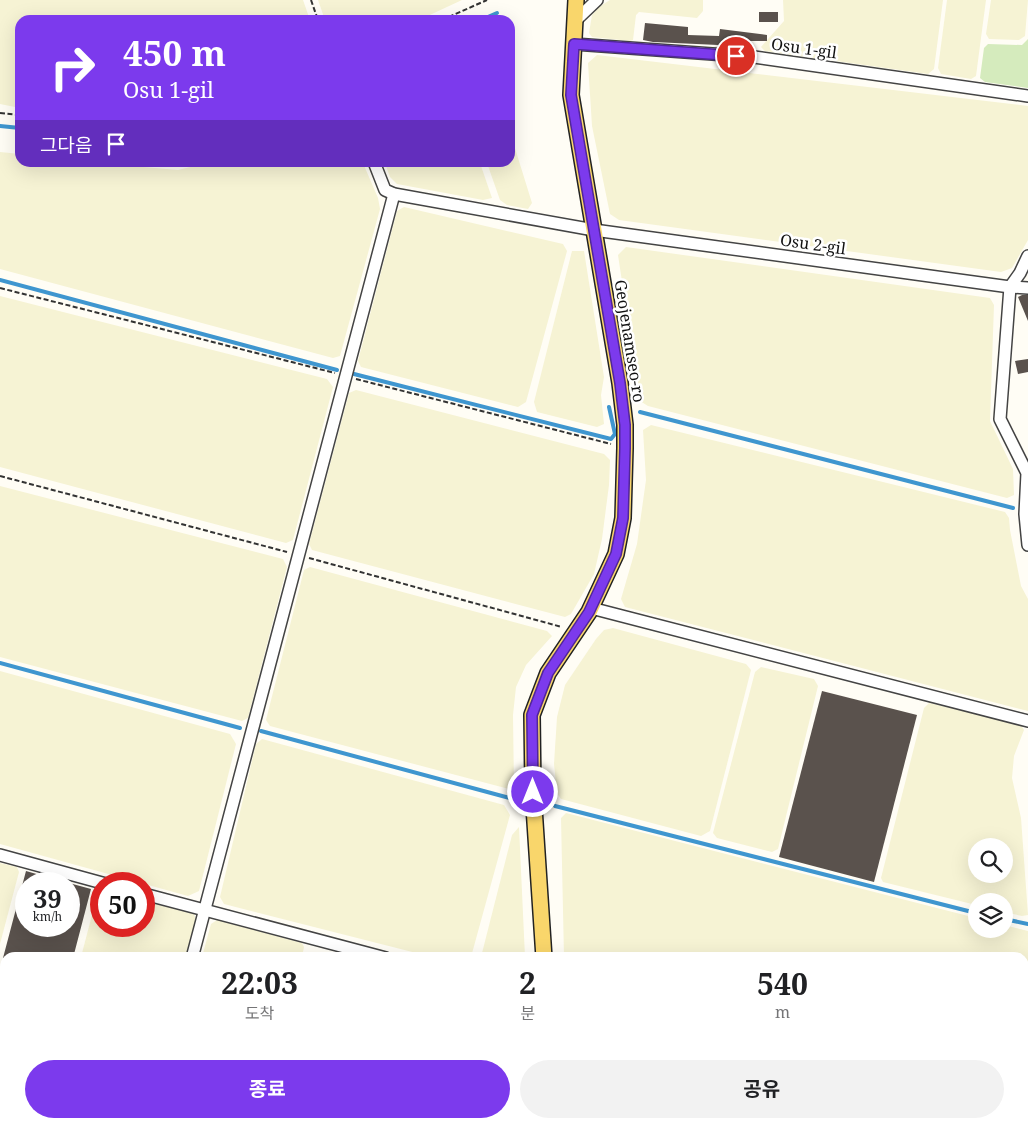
<!DOCTYPE html>
<html lang="ko">
<meta charset="utf-8">
<style>
body{margin:0;font-family:"Noto Serif","Noto Sans KR",serif;background:#f2f2f2;color:#202124;height:100vh;display:flex;flex-direction:column;font-size:19px;white-space:nowrap}
*{box-sizing:border-box;margin:0}
p{font-size:16px;color:#757577}
.icon{flex:none;width:28px;height:28px;fill:none;stroke:currentColor;stroke-width:2;stroke-linecap:round;stroke-linejoin:round}
.map{position:relative;flex:1;overflow:hidden}
.drawer{position:absolute;left:0px;top:952px;width:1029px;height:176px;display:flex;flex-direction:column;background:#fff;border-radius:15px 15px 0 0;box-shadow:0 5px 20px #0002}
.drawer>*{flex:none}
.top-card{position:absolute;left:15px;top:15px;width:500px;height:152px;border-radius:15px;box-shadow:0 5px 20px #0002;background:#7c3aed;color:#fff;overflow:hidden}
.tools{position:absolute;left:968px;top:838px;display:grid;gap:10px}
.tools a{display:grid;place-items:center;width:45px;height:45px;border-radius:50%;background:#fff;box-shadow:0 5px 20px #0002;font-size:25px}
.speed{position:absolute;left:15px;top:872px;display:flex;gap:10px;font-size:25px;font-weight:700;text-align:center}
.speed>*{display:grid;place-content:center;width:65px;height:65px;border-radius:50%;background:#fff;box-shadow:0 5px 20px #0002;line-height:1}
.speed small{font-size:12px;font-weight:400}
.speed .limit{border:8px solid #d22;background:#fff;color:#111}
.pin{position:absolute;display:grid;place-items:center;width:42px;height:42px;color:#fff;margin:-21px;border:2px solid #fff;border-radius:50%;box-shadow:0 1px 5px #0007}
.me{position:absolute;width:55px;margin:-28px;rotate:0deg;stroke-linejoin:round;filter:drop-shadow(0 0 4px #0008)}
.turn{display:flex;align-items:center;gap:18px;height:105px;padding:0 25px;font-size:22px}
.turn .icon{width:65px;height:65px;stroke-width:2.5}
.turn b{display:block;font-size:35px;line-height:42px}
.then{display:flex;align-items:center;height:48px;padding:0 25px;background:#0003;gap:10px;font-size:19px}
.eta{display:flex;justify-content:space-evenly;align-items:center;height:85px;text-align:center}
.eta b{font-size:30px;font-weight:700;line-height:35px}
.button{display:flex;gap:10px;margin-top:auto;padding:10px 25px}
.button a{flex:1;height:58px;border-radius:30px;background:#7c3aed;color:#fff;font-size:20px;font-weight:700;line-height:58px;text-align:center}
.button a+a{background:#f2f2f2;color:#202124}
.map>svg:first-child{display:block}
.farmland{fill:#f6f3d4;fill-rule:evenodd}
.green{fill:#d5ebbd}
.lines{fill:none;stroke-linecap:round;stroke-linejoin:round}
.stream{stroke:#3f96cf;stroke-width:4}
.building{fill:#5a524d}
.minor-casing{stroke:#444;stroke-width:14}
.major-casing{stroke:#222;stroke-width:18}
.path{stroke:#333;stroke-width:2;stroke-dasharray:5 2.5;stroke-linecap:butt}
.minor{stroke:#fff;stroke-width:11}
.major{stroke:#f9d66b;stroke-width:15}
.route-casing{stroke:#51269a;stroke-width:12}
.route{stroke:#7c3aed;stroke-width:9}
.labels{text-anchor:middle;stroke-width:5;stroke-linejoin:round;paint-order:stroke}
.street-label{font-size:16px;fill:#111;stroke:#fff}
</style>
<div class="map">
<svg width="1028" height="1128" viewBox="0 0 1028 1128">
<rect width="100%" height="100%" fill="#fffdf5"/>
<g class="farmland">
<path d="M0,0H303L310,20H20V108L0,104Z"/>
<path d="M318,0H462L419,20H325Z"/>
<path d="M610,0H703V11L697,18L639,12L636,15L633,40L630,41L592,37L589,33L592,15L599,7Z"/>
<path d="M783,0H943L934,69L928,74L765,51L761,47L784,21Z"/>
<path d="M947,0H986L976,76L971,79L941,74L938,68Z"/>
<path d="M991,0H1028L1025,36L1019,40L989,39L986,34Z"/>
<path d="M597,55L1028,106V240L1012,268L1001,272L619,220L610,214L592,126L588,63Z"/>
<path d="M510,132L532,203L528,209L507,205L500,200L487,163L510,162Z"/>
<path d="M0,152L20,154V162L97,163L178,170L211,162L363,163L378,198L380,209L340,356L333,358L0,269Z"/>
<path d="M385,163H480L492,198L483,200L397,184L390,177Z"/>
<path d="M404,207L563,244L567,251L526,402L518,407L361,367L358,361L397,211Z"/>
<path d="M626,247L990,298L994,305L990,421L1013,469L1014,495L1007,498L648,406L640,401L618,255Z"/>
<path d="M572,251H584L604,377L601,395L604,424L597,427L537,412L534,402Z"/>
<path d="M0,296L327,379L333,387L293,540L286,543L0,467Z"/>
<path d="M356,390L604,454L610,460L609,485L602,539L594,574L571,614L565,617L312,550L309,544L349,393Z"/>
<path d="M651,425L1005,512L1009,518L1010,530L1021,586L1028,599V711L625,607L621,599L637,544L646,480L643,430Z"/>
<path d="M0,486L283,559L287,567L248,718L242,721L0,657Z"/>
<path d="M310,567L547,631L552,636L526,665L516,687L513,715L514,788L509,789L270,726L266,720L304,570Z"/>
<path d="M613,628L746,664L751,670L710,831L701,836L561,799L557,793L554,764L557,717L565,685L596,639L604,630Z"/>
<path d="M761,667L814,679L818,686L778,849L772,852L717,838L713,833L755,672Z"/>
<path d="M0,671L230,734L236,744L199,891L188,896L0,844Z"/>
<path d="M929,703L1021,725L1024,730L1014,756L1012,778L1021,818L1028,915L1022,916L1004,912V901H976V905L883,882L881,878L924,708ZM976,846H1004V874H976Z"/>
<path d="M262,739L504,805L510,815L471,957H432L224,904L220,897L256,744Z"/>
<path d="M566,813L976,918V929H1004V925L1028,931V1128H1011L995,1124H1024V958L564,957L561,818Z"/>
<path d="M519,827L525,957H481L512,835Z"/>
<path d="M0,863L17,867L19,872L0,944Z"/>
<path d="M101,891V926H144V901L194,914L196,920L186,957H81L98,892Z"/>
<path d="M217,920L302,943L304,947L302,957H202L211,924Z"/>
<path d="M0,1049L5,1051V1124H136L135,1128H0Z"/>
<path d="M158,1124H280L296,1128H157Z"/>
<path d="M326,1124H540V1128H342Z"/>
<path d="M575,1124H736L735,1128H575Z"/>
<path d="M772,1124H936L952,1128H771Z"/>
</g>
<path class="green" d="M1028,39V88L985,82L980,78L984,48L988,44L1022,45Z"/>
<g class="lines">
<g class="stream">
<path d="M481,20L497,13"/>
<path d="M0,126L20,128"/>
<path d="M0,280L337,370"/>
<path d="M354,374L611,439L615,434L609,407"/>
<path d="M640,412L1013,508"/>
<path d="M0,663L240,728"/>
<path d="M261,731L517,800"/>
<path d="M555,806L976,913"/>
<path d="M1004,919L1028,924"/>
<path d="M0,1043L5,1044"/>
<path d="M301,1124L317,1128"/>
</g>
</g>
<g class="building">
<rect x="759" y="12" width="19" height="10"/>
<path d="M645,23L688,27V35L719,36L720,29L767,35V41H737L736,48L718,47V45L653,42L643,40Z"/>
<path d="M1022,295H1028V321L1018,297Z"/>
<path d="M1028,359V372L1018,374L1015,361Z"/>
<path d="M822,691L917,715L874,882L779,857Z"/>
<path d="M26,871L61,881L60,884H26V926H69V883L91,889L73,958H3Z"/>
</g>
<g class="lines">
<g class="minor-casing">
<g id="minor">
<path d="M575,21L597,0"/>
<path d="M574,44L754,57L1028,96"/>
<path d="M374,162L385,190L394,194L594,230L1010,287L1028,288"/>
<path d="M1028,256L1020,273L1010,287L1000,419L1027,473L1025,514L1028,545"/>
<path d="M591,608L1028,721"/>
<path d="M0,855L106,884"/>
<path d="M144,894L386,958"/>
<path d="M192,958L394,194"/>
<path d="M968,1124L983,1128"/>
<path d="M146,1128L147,1124"/>
</g>
</g>
<g class="major-casing">
<g id="major">
<path d="M544,958L533,792L532,715L548,673L589,612L616,554L623,518L625,448V425L620,383L571,95L576,0"/>
<path d="M555,1124L556,1128"/>
</g>
</g>
<g class="path">
<path d="M311,0L318,20"/>
<path d="M442,20L487,0"/>
<path d="M0,113L20,115"/>
<path d="M0,288L335,373"/>
<path d="M356,379L611,444"/>
<path d="M0,476L287,552"/>
<path d="M309,558L562,627"/>
</g>
<use href="#minor" class="minor"/>
<use href="#major" class="major"/>
</g>
<g class="lines">
<g class="route-casing">
<path id="route" d="M533,792L532,715L548,673L589,612L616,554L623,518L625,448V425L620,383L571,95L574,44L736,56"/>
</g>
<use href="#route" class="route"/>
</g>
<g class="labels">
<g class="street-label">
<text transform="translate(804 48) rotate(8)" y="6">Osu 1-gil</text>
<text transform="translate(813 244) rotate(8)" y="6">Osu 2-gil</text>
<text transform="translate(630 341) rotate(81)" y="6">Geojenamseo-ro</text>
</g>
</g>
</svg>
<div class="tools">
<a><svg class="icon" aria-label="search" viewBox="0 0 24 24"><circle cx="10" cy="10" r="6"/><path d="M15 15l6 6"/></svg></a>
<a><svg class="icon" aria-label="layers" viewBox="0 0 24 24"><path d="M12 4l9 5-9 5-9-5zM3 14l9 5 9-5"/></svg></a>
</div>
<div class="speed"><div>39<small>km/h</small></div><div class="limit">50</div></div>
<div class="pin" style="left:736px;top:56px;background:#d93025"><svg class="icon" aria-label="arrive" viewBox="0 0 24 24"><path d="M6 21V4h12l-3 4 3 4H6"/></svg></div>
<svg class="me" style="left:533px;top:792px" viewBox="-20 -20 40 40"><circle r="17" fill="#7c3aed" stroke="#fff" stroke-width="3"/><path d="M0-11L8 9 0 5-8 9z" fill="#fff"/></svg>
<div class="top-card">
<div class="turn"><svg class="icon" aria-label="right" viewBox="0 0 24 24"><path d="M7 20v-9h11M14 6l5 5-5 5"/></svg><div><b>450 m</b>Osu 1-gil</div></div>
<div class="then">그다음<svg class="icon" aria-label="arrive" viewBox="0 0 24 24"><path d="M6 21V4h12l-3 4 3 4H6"/></svg></div>
</div>
<section class="drawer">
<div class="eta">
<div><b>22:03</b><p>도착</p></div>
<div><b>2</b><p>분</p></div>
<div><b>540</b><p>m</p></div>
</div>
<div class="button"><a>종료</a><a>공유</a></div>
</section>
</div>
